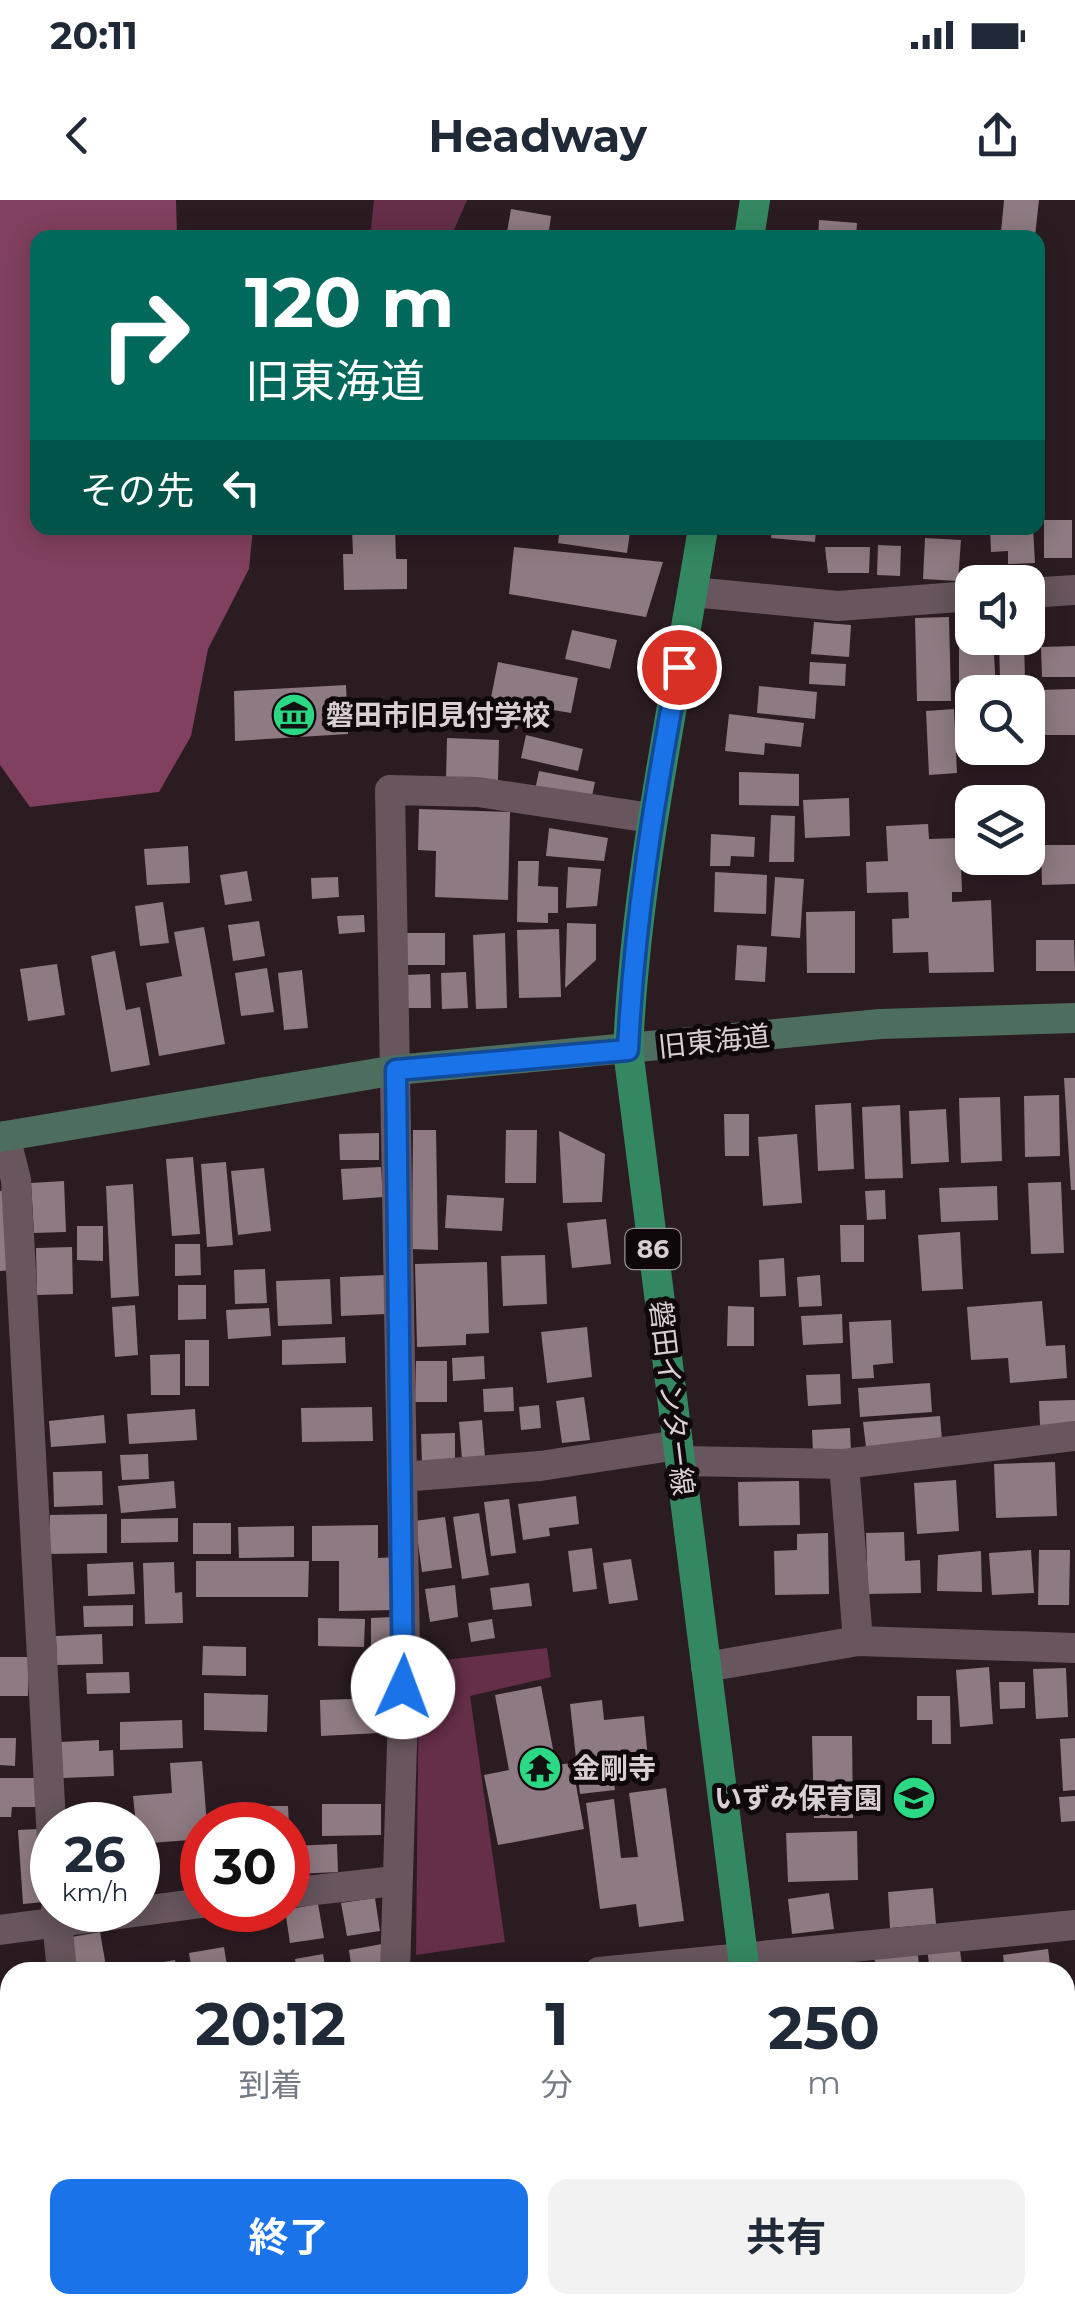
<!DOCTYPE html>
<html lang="ja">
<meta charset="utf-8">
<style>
body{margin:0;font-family:Montserrat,"Noto Sans JP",sans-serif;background:#f2f2f3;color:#1f2937;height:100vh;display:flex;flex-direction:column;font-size:38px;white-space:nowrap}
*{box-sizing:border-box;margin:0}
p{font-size:32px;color:#747a83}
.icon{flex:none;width:55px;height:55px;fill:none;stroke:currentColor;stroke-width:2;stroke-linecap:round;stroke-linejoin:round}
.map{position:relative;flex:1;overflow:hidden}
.details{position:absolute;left:0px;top:1762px;width:1075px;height:352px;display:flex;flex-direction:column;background:#fff;border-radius:30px 30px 0 0;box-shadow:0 5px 25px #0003}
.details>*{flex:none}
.guide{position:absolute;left:30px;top:30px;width:1015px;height:305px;border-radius:20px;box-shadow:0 5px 25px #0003;background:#00695c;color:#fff;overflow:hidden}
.tools{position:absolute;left:955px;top:365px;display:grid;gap:20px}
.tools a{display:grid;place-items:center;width:90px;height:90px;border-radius:20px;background:#fff;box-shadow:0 5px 25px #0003;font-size:50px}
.speed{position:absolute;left:30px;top:1602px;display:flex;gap:20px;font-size:50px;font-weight:700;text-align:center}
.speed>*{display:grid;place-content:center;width:130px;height:130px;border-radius:50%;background:#fff;box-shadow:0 5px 25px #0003;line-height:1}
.speed small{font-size:25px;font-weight:400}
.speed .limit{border:15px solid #d22;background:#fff;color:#111}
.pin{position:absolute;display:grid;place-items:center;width:85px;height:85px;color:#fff;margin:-42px;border:5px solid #fff;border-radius:50%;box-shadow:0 2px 10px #0007}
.me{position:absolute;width:110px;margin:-55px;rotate:2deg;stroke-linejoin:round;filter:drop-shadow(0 0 8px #0008)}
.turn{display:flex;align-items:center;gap:35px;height:210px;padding:0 50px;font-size:45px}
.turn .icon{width:130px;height:130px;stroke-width:2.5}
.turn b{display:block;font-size:70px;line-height:85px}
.then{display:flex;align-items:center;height:95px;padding:0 50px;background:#0003;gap:20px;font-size:38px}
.eta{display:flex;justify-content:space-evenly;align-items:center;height:170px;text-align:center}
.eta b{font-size:60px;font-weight:700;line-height:70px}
.primary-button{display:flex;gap:20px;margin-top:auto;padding:20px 50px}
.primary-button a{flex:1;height:115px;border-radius:20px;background:#1a73e8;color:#fff;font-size:40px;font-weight:700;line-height:115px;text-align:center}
.primary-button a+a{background:#f2f2f3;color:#1f2937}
.status{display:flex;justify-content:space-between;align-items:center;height:70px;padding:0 50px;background:#fff;direction:ltr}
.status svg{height:28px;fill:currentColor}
header{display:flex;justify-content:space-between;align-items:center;height:130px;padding:0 50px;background:#fff;font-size:45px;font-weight:700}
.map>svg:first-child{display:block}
.green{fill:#652e49}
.forest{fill:#81405f}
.building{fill:#8e7a82}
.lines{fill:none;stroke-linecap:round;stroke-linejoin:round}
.street{stroke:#68555d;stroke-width:30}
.secondary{stroke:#4d6e5f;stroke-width:30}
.primary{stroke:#338861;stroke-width:30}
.route-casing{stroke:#114b97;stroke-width:25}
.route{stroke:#1a73e8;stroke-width:18}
.labels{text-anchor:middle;stroke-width:10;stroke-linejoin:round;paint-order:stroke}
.shield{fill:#0f080b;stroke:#9c9396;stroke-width:2.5}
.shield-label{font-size:25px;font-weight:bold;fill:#d9ced2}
.poi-label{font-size:28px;font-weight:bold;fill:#d9ced2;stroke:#0f080b;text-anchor:start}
.street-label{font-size:28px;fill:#d9ced2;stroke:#0f080b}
</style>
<div class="status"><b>20:11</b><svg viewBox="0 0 49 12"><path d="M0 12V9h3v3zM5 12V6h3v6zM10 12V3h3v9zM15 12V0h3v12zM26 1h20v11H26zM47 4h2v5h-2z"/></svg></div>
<header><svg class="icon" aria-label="back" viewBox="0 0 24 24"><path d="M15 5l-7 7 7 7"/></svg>Headway<svg class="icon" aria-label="share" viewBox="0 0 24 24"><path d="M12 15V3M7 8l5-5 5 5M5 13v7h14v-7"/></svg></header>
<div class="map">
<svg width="1075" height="2113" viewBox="0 0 1075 2113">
<rect width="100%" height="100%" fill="#2b1c22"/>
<g class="green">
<path d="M374,0H467L451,37H370Z"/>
<path d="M547,1448L551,1477L470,1496L505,1742L416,1755L419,1463Z"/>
</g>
<path class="forest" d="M0,0H176L177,37L38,38V328H253L249,369L208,449L191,536L159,592L30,607L0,565Z"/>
<g class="building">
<path d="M1004,0H1039L1035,36L1001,32Z"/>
<path d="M511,9L551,16L548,38H506Z"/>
<path d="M819,20L857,23L856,38H818Z"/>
<rect x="1044" y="320" width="28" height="38"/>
<path d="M352,328H395L396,359H407V389L344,390L343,354H353Z"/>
<path d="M560,328L630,332L627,353L558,343Z"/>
<path d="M772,328H816L815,342L771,338Z"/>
<path d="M990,328H1033L1035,363L1008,364V351L991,352Z"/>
<path d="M925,338L961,340L958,381L923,379Z"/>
<path d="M878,345L901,346L900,376L877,375Z"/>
<path d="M514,347L663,362L646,417L509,394Z"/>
<path d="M825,347H870L869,373H828Z"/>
<path d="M949,417L951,501H917L915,418Z"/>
<path d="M814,422L851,425L849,457L811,454Z"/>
<path d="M959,429H972V438H993L996,488L959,489Z"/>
<path d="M572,430L617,440L610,469L565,459Z"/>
<path d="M999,438H1024L1025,482H1000Z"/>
<path d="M1075,446V477H1042L1041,447Z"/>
<path d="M498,462L578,478L571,513L547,509L544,527L519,522L517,529L486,523Z"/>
<path d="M810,462L846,464L845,486L809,484Z"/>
<path d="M346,485L348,534L235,541L234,491Z"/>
<path d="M759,486L817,492L815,519L757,513Z"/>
<path d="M1075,489V535H1038V490Z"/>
<path d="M954,509L957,573L929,575L926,511Z"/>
<path d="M729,514L804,523L801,547L765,543L764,555L725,551Z"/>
<path d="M526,535L583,549L578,571L521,558Z"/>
<path d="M447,538L499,540L498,580L446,579Z"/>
<path d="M539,571L595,582L591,601L535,590Z"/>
<path d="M739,572L799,574V606L739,605Z"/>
<path d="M849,598L850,636L805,638L803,600Z"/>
<path d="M966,605H972V650H967Z"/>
<path d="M419,609L510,612L508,700L435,697L436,651L418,650Z"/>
<path d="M771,615L795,616L794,662H769Z"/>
<path d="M928,624L929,639L960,638L962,692H952V702L991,700L994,772L929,773L928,752L893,753L892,719L909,718L908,692L867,693L866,662L888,661L886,626Z"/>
<path d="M549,628L608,638L604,661L546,656Z"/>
<path d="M711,634L755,637L754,657L731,656L730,666H710Z"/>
<path d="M1041,645H1075V684L1042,685Z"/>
<path d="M188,646L190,683L147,685L144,649Z"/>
<path d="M518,661H539L538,686L558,687V713H548V723L517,722Z"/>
<path d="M568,667L601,669L597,706L566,708Z"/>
<path d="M247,671L252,701L225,705L220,675Z"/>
<path d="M715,672L767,675L766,714L714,712Z"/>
<path d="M338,677L339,697L312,699L311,678Z"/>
<path d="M775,677L804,679L800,738L771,736Z"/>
<path d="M163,702L169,743L140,746L135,706Z"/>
<path d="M855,711V773H807L806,712Z"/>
<path d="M364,715L365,732L339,734L337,716Z"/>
<path d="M259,721L265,756L233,761L228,725Z"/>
<path d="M567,723L596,724V760L565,788Z"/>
<path d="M204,727L225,844L159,856L146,783L182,776L174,732Z"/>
<path d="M559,729L561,797L519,798L517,730Z"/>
<rect x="404" y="733" width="41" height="32"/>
<path d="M505,733L507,808L476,809L473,735Z"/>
<path d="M1036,740H1074L1075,771H1036Z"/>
<path d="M737,745L767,747L765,782L735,780Z"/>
<path d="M115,751L126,810L140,807L150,865L111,872L91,756Z"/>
<path d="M57,764L65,815L28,821L20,769Z"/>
<path d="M267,768L274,812L241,816L235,773Z"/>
<path d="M302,770L308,828L284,830L278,773Z"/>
<path d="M466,772L468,808L442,809L441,773Z"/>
<path d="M430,774L431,808H407V775Z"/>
<path d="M1064,878H1075V990H1071Z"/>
<path d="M1059,895L1060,956L1025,957L1024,896Z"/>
<path d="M1000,897L1002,961L961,963L959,898Z"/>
<path d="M851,903L854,969L818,971L815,905Z"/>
<path d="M900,905L903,978L865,979L862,907Z"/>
<path d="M946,909L949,962L911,964L909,911Z"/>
<path d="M724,914H749V956H725Z"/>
<path d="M413,930H436L438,1050L412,1049Z"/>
<path d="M506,930H537L536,983H505Z"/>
<path d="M559,931L605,954L602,1002L563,1003Z"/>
<path d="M379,933V960H340L339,934Z"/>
<path d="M797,934L802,1003L763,1006L758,937Z"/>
<path d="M193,957L200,1034L172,1036L166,959Z"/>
<path d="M226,962L233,1045L207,1047L201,964Z"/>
<path d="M381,967L383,997L343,1000L341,969Z"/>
<path d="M264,968L271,1031L238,1035L231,971Z"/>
<path d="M64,981L66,1032L34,1033L31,983Z"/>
<path d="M1061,982L1064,1053L1031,1054L1028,983Z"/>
<path d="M133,984L139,1096L111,1098L106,986Z"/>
<path d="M997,986L998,1020L941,1022L939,988Z"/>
<path d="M8,990L15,1070L0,1071V991Z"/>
<path d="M885,990L886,1019L867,1020L865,991Z"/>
<path d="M447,995L504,998L502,1031L445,1028Z"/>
<path d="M606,1019L611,1064L572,1068L567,1023Z"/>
<path d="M840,1025H864V1062H841Z"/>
<path d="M77,1026H103V1061L77,1060Z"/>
<path d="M960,1032L963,1089L922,1091L918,1035Z"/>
<path d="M175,1044H200L201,1075L175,1076Z"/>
<path d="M72,1047L73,1094L37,1095L36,1048Z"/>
<path d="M545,1055L547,1104L503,1106L501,1056Z"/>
<path d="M784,1058L786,1096L760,1097L759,1060Z"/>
<path d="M487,1062L489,1133L466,1134V1145L417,1147L415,1064Z"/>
<path d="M265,1069L267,1103L235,1104L234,1070Z"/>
<path d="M385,1075L386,1114L341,1116L340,1077Z"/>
<path d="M820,1075L822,1106L799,1107L797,1077Z"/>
<path d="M330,1079L332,1124L278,1126L276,1081Z"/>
<path d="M178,1085H206V1119L178,1120Z"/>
<path d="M1042,1101L1046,1146L1065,1145L1067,1178L1010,1183L1008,1158L971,1160L967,1107Z"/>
<path d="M135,1105L138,1155L115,1157L112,1107Z"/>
<path d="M728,1106L754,1107V1146H727Z"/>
<path d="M269,1108L271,1136L228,1139L226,1110Z"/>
<path d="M842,1114L843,1143L803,1145L801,1116Z"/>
<path d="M891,1120L893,1163L873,1165L874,1178L852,1179L849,1122Z"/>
<path d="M587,1127L592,1177L547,1183L541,1132Z"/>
<path d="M345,1137L346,1163L282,1165V1140Z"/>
<rect x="185" y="1140" width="24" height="46"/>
<path d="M180,1154V1195H151L150,1155Z"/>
<path d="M484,1156L485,1179L453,1181L452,1158Z"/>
<path d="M416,1161H447V1202H415Z"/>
<path d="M840,1174L841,1204L808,1206L806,1175Z"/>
<path d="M930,1183L932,1212L860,1217L858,1188Z"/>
<path d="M513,1187L514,1211L484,1212L483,1189Z"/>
<path d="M584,1197L590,1240L562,1243L556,1201Z"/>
<path d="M1075,1200V1225L1040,1226L1039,1201Z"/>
<path d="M539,1205L541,1228L521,1230L519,1207Z"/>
<path d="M372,1207L373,1241L302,1242L301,1208Z"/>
<path d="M195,1209L197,1240L129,1244L127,1214Z"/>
<path d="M104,1215L106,1243L51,1247L49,1221Z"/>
<path d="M940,1216L942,1240L866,1247L863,1222Z"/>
<path d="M482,1220L485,1257L462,1259L459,1222Z"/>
<path d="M850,1228L851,1253L813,1254L812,1230Z"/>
<path d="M455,1233V1263L422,1264L421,1234Z"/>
<path d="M148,1254L149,1279L122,1280L120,1255Z"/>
<path d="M1055,1262L1057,1316L996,1318L994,1264Z"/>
<path d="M102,1271L103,1305L54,1307L53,1272Z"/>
<path d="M956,1280L959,1331L917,1334L914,1283Z"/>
<path d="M174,1281L176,1308L121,1313L118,1286Z"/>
<path d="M799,1281L800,1325L739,1326L738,1282Z"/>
<path d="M576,1296L579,1324L549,1328L550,1336L523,1340L518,1304Z"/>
<path d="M509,1299L516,1353L491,1356L484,1302Z"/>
<path d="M479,1313L489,1375L462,1379L453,1317Z"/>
<path d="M107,1314V1353L50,1354V1315Z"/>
<path d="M445,1317L452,1368L422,1372L415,1321Z"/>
<path d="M178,1318V1342L121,1343V1319Z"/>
<rect x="193" y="1323" width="38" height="31"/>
<path d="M378,1325V1358L397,1357V1410L339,1411V1361H312V1326Z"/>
<path d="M294,1326V1357L239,1358L238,1327Z"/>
<path d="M904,1332L905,1361L920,1360L921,1393L868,1394L866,1333Z"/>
<path d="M828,1333L829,1394L775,1395L774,1351L797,1350V1334Z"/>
<path d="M592,1348L597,1389L573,1392L568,1351Z"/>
<path d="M1031,1350L1034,1393L992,1395L989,1353Z"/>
<path d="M1039,1350H1070L1069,1405H1038Z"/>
<path d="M981,1351L982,1392L937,1391L938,1355Z"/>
<path d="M631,1359L638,1400L609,1404L603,1363Z"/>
<path d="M196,1361H309L308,1397H196Z"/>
<path d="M133,1362L135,1394L88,1396L87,1364Z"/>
<path d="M174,1362L175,1393L182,1392L183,1423L145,1424L143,1363Z"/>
<path d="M529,1383L532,1406L493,1410L490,1388Z"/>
<path d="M455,1385L458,1417L430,1422L425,1389Z"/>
<path d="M133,1405V1426L84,1427L83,1406Z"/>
<path d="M393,1417L394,1446H371V1418Z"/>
<path d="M318,1418L365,1419L364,1447L318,1446Z"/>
<path d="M492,1419L495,1438L471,1442L468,1423Z"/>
<path d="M102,1434L103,1464L57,1465L56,1436Z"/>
<path d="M203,1446L246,1447V1476L202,1475Z"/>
<path d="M0,1457H29L28,1496H0Z"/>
<path d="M989,1467L993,1524L960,1527L956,1470Z"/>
<path d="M1066,1468L1068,1517L1036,1519L1033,1469Z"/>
<path d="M129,1472L130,1493L87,1494L86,1473Z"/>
<path d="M999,1482H1025V1508L1000,1509Z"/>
<path d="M541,1486L556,1565L572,1563L584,1629L498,1645L484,1575L509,1570L495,1495Z"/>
<path d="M204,1493L268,1495L267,1532L204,1530Z"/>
<path d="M917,1496H950L951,1544H932V1520H917Z"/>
<path d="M379,1498L380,1533L321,1536L320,1500Z"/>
<path d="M602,1500L604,1520L644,1516L648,1560L612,1564L615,1590L580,1594L570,1504Z"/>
<path d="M182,1520L183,1548L120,1550V1522Z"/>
<path d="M812,1536H852L853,1618H814Z"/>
<path d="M0,1538H16L15,1566L0,1565Z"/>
<path d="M1075,1538V1590L1063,1591L1060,1539Z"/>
<path d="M99,1540V1551L113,1550L114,1576L63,1578L61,1542Z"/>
<path d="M202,1561L207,1625H202V1639L138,1644L133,1596L172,1593L170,1563Z"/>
<path d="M0,1578H36V1607H12L11,1617H0Z"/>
<path d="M666,1588L684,1721L639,1727L636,1704L600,1709L586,1603L614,1599L621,1658L638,1657L629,1593Z"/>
<path d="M1075,1596V1621L1061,1622L1059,1597Z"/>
<path d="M322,1604H381V1635L322,1636Z"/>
<path d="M240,1606H288L289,1625H240Z"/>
<rect x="93" y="1616" width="33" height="9"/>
<path d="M39,1629L44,1702L23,1704L18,1630Z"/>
<path d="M857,1631L858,1680L788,1682L786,1633Z"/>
<path d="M337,1644L338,1672L294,1674L293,1646Z"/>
<path d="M933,1688L936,1724L890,1728L888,1692Z"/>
<path d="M829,1693L834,1729L792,1734L788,1699Z"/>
<path d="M375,1698L380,1731L347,1736L341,1703Z"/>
<path d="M318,1704L324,1738L290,1743L285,1710Z"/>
<path d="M100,1732L107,1772H72L66,1738Z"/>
<path d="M382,1744L387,1772H352L349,1750Z"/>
<path d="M959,1744L963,1772H930L927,1748Z"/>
<path d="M224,1747L228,1772H192L189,1753Z"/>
<path d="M917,1748L920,1772H876L874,1754Z"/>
<path d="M1048,1749L1051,1772H1005L1003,1755Z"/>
<path d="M323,1754L326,1772H297L295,1759Z"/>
<path d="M836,1758L838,1772H791L790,1762Z"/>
<path d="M175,1760L177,1772H141L140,1766Z"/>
<path d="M10,1799V1833L0,1834V1800Z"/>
<path d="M1075,1894V1935L1065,1937V1896Z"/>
<path d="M265,2105H301L303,2113H267Z"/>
</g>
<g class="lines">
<g class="street">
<path d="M693,392L838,406L972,396"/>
<path d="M1028,393L1075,390"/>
<path d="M5,936L16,980L52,1641"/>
<path d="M680,1261L844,1264L1075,1236"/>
<path d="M844,1264L858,1441"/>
<path d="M402,1277L540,1266L678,1245"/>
<path d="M706,1467L858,1441L1075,1448"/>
<path d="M288,1693L395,1681"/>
<path d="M56,1710L62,1772"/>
<path d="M0,1730L202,1703"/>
<path d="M395,1772L405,1448L390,590L478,592L651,618"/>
<path d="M599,1772L1075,1725"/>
<path d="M94,2105L95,2113"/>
<path d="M442,2105L444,2113"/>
</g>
<g class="secondary">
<path d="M0,937L396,870L880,824L1075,818"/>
<path d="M1065,2060L1075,2057"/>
<path d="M839,2113L872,2105"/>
</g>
<g class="primary">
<path d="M749,38L755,0"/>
<path d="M703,328C675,502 636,673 628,850L745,1772"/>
<path d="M778,2105L779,2113"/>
</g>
</g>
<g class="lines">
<g class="route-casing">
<path id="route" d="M403,1487L396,870L628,850C634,721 655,594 679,467"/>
</g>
<use href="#route" class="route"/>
</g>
<defs>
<g id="museum-disc" transform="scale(2.25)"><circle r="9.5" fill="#2bd884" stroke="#0f080b"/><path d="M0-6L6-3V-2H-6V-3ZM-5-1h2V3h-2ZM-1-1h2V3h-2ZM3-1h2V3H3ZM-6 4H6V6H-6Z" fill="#111"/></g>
<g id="temple-disc" transform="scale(2.25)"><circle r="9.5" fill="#2bd884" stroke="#0f080b"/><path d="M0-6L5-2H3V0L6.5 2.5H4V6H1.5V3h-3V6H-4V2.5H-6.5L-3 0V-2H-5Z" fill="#111"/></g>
<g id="school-disc" transform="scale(2.25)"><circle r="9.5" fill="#2bd884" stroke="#0f080b"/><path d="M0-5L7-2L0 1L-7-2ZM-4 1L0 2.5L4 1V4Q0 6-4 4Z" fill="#111"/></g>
</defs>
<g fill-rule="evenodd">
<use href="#museum-disc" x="294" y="515"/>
<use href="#temple-disc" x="540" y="1568"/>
<use href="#school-disc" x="914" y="1598"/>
</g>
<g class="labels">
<rect class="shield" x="625.5" y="1029" width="55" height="40" rx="8"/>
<g class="shield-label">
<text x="653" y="1058">86</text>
</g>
<g class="poi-label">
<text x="326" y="525">磐田市旧見付学校</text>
<text x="572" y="1578">金剛寺</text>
<text x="882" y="1608" text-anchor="end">いずみ保育園</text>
</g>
<g class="street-label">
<text transform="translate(714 841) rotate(-6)" y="10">旧東海道</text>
<text transform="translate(672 1198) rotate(83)" y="10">磐田インター線</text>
</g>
</g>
</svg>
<div class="tools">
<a><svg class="icon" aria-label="sound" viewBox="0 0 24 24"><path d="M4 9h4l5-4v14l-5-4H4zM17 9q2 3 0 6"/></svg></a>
<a><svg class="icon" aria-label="search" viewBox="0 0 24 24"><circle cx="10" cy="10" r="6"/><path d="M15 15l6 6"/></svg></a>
<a><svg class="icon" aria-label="layers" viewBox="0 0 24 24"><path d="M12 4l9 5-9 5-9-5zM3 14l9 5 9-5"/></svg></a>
</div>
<div class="speed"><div>26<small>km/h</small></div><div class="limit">30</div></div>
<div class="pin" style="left:679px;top:467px;background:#d93025"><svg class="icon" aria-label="arrive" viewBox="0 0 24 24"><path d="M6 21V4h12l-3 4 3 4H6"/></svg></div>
<svg class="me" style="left:403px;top:1487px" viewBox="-20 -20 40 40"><circle r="19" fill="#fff"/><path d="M0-13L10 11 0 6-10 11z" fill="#1a73e8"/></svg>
<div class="guide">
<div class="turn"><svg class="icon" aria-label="right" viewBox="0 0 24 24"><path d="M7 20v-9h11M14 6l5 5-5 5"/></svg><div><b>120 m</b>旧東海道</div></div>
<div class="then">その先<svg class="icon" aria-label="left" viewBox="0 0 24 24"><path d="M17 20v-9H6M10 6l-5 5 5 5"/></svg></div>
</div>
<section class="details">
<div class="eta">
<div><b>20:12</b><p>到着</p></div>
<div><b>1</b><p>分</p></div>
<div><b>250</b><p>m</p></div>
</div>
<div class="primary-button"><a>終了</a><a>共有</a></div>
</section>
</div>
